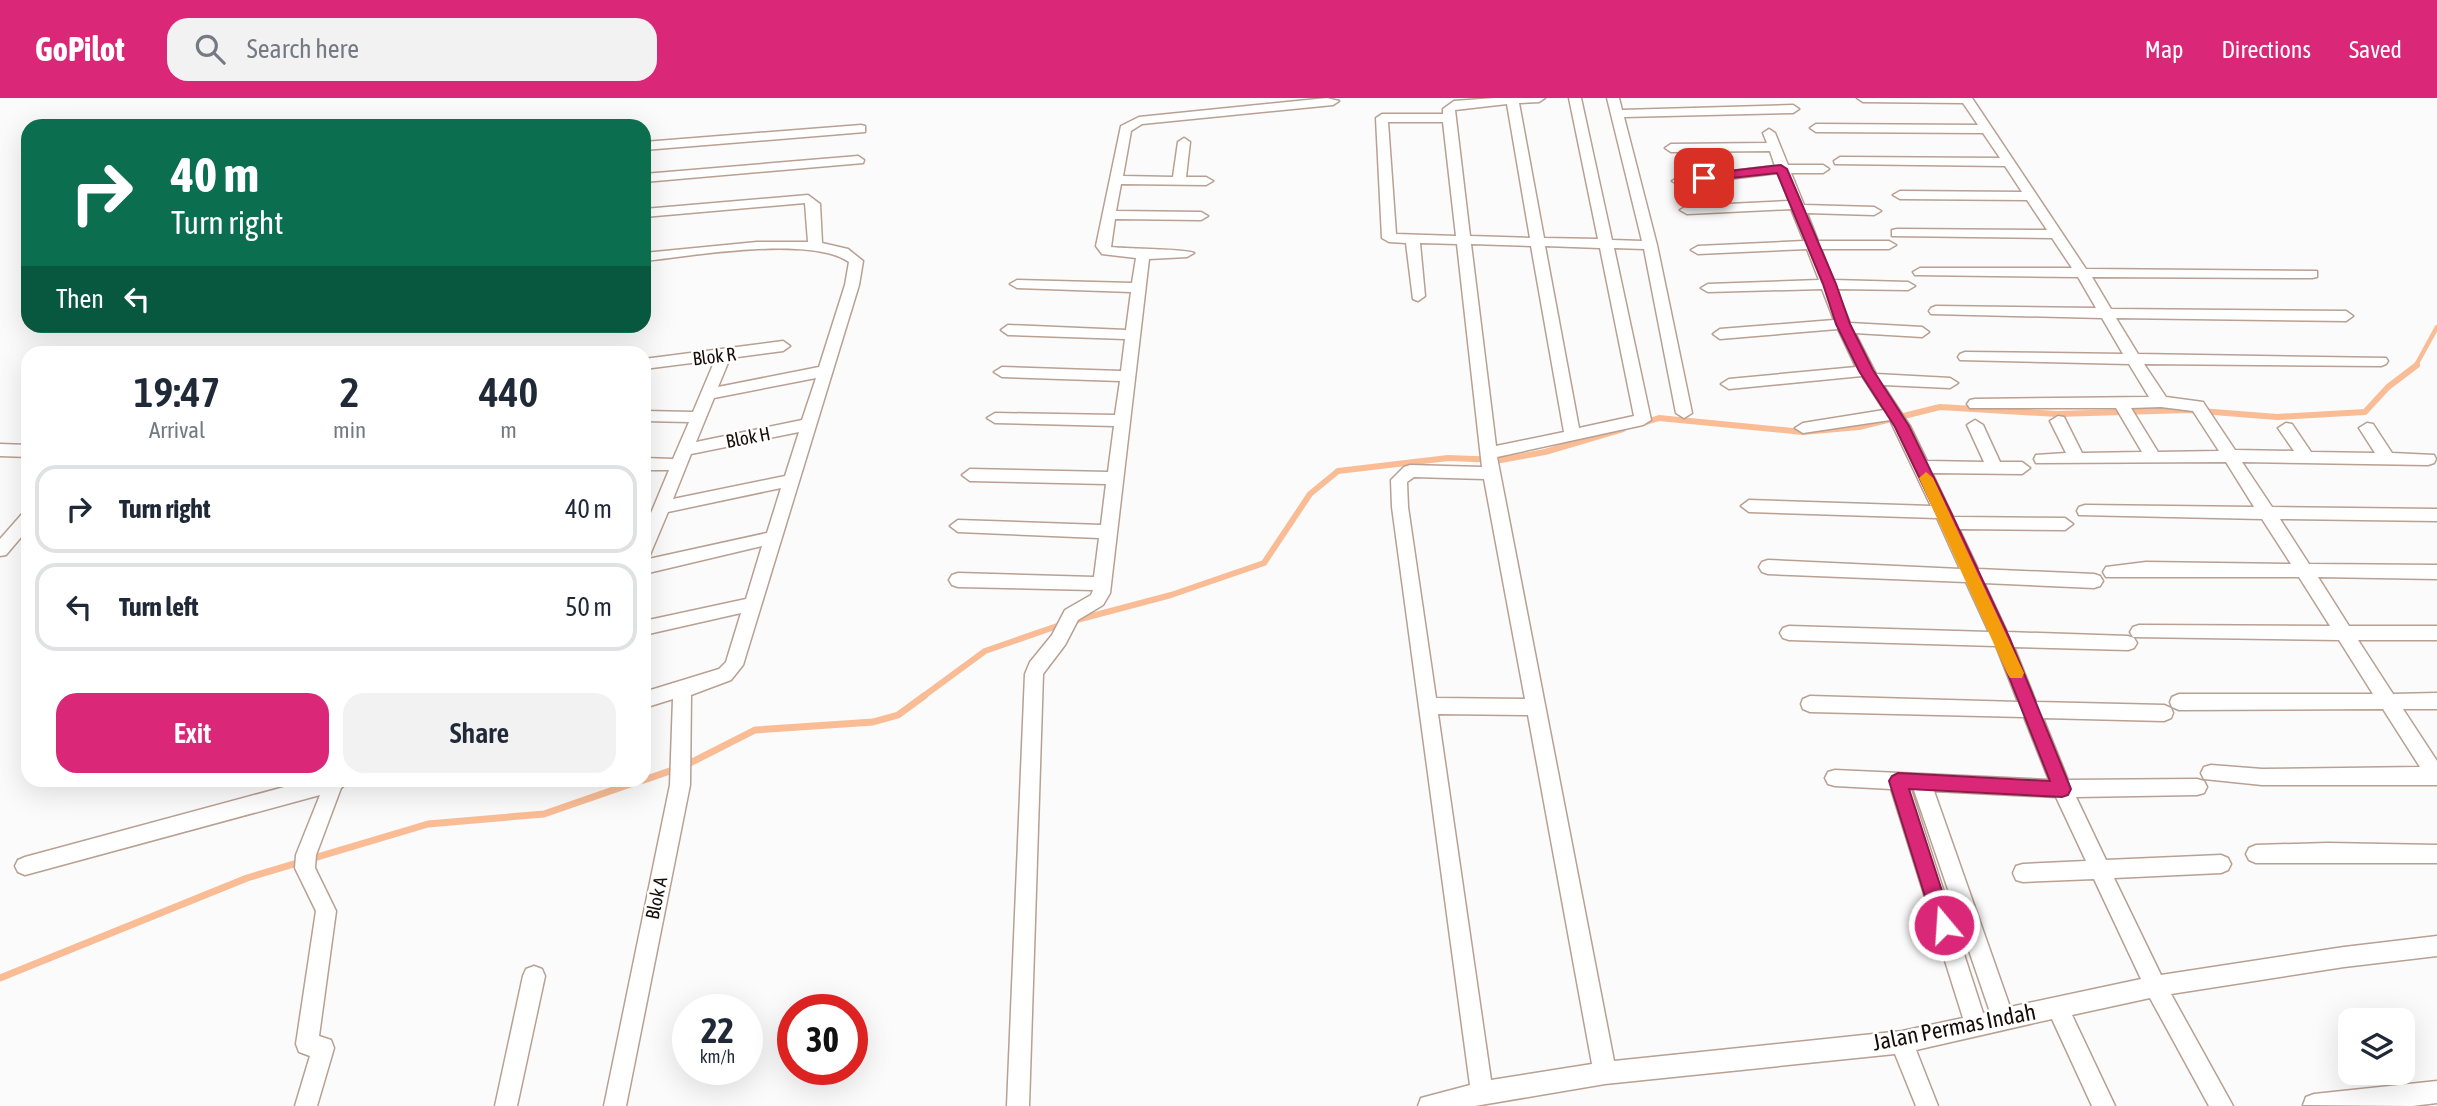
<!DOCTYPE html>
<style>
body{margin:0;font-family:"Asap Condensed",sans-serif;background:#f2f2f3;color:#1f2937;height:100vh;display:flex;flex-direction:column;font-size:26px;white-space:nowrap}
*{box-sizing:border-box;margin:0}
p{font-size:23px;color:#747a83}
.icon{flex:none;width:38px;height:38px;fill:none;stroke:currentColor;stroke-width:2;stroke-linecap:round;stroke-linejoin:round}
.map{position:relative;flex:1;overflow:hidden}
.side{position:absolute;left:21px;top:248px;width:630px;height:441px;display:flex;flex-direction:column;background:#fff;border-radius:21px;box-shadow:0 7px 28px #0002}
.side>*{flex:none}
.top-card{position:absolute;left:21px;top:21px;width:630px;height:214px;border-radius:21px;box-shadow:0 7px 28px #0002;background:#0b6e4f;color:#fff;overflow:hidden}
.controls{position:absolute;left:2338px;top:910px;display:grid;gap:14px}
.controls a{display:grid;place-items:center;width:77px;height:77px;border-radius:14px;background:#fff;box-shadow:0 7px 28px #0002;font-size:35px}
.speed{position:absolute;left:672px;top:896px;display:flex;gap:14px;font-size:35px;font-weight:700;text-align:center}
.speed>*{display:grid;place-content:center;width:91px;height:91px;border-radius:50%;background:#fff;box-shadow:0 7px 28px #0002;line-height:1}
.speed small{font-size:18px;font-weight:400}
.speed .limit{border:10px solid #d22;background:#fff;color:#111}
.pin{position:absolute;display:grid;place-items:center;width:60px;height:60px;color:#fff;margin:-30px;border-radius:14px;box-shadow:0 4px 10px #0006}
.me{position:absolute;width:77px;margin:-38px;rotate:342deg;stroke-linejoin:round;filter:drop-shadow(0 0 5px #0008)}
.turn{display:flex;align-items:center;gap:24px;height:147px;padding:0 35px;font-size:32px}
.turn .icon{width:91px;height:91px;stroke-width:2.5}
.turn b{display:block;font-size:49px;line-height:60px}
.then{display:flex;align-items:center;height:66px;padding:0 35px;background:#0003;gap:14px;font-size:26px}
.eta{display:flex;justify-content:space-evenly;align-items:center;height:119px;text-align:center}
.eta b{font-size:42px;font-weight:600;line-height:49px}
.button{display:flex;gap:14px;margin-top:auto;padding:14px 35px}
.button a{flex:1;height:80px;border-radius:21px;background:#db2777;color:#fff;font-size:28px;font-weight:600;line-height:80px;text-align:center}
.button a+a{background:#f2f2f3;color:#1f2937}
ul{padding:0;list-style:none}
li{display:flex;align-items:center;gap:21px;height:88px;margin:0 14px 10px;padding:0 21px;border:4px solid #e0e1e3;border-radius:21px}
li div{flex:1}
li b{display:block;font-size:26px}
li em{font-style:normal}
header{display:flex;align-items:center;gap:42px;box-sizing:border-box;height:98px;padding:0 35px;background:#db2777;color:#fff}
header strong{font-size:33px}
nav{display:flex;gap:38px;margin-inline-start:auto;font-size:24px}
.search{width:490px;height:63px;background:#f2f2f3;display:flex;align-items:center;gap:18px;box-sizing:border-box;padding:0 24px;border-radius:21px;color:#747a83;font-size:26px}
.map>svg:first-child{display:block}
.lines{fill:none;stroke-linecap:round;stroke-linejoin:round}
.stream-far2{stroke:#f9bc95;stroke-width:4.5}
.stream-far1{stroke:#f9bc95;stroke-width:6}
.stream{stroke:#f9bc95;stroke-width:7}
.minor-casing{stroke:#b8a092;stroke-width:3}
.minor{fill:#fff;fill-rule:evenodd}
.route{fill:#db2777;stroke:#8e194d;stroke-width:2}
.slow{fill:#f59e0b}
.labels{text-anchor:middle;stroke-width:5;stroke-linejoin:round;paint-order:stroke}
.street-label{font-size:19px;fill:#170e09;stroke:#fff}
.near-street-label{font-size:23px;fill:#170e09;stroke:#fff}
</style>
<header>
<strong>GoPilot</strong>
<div class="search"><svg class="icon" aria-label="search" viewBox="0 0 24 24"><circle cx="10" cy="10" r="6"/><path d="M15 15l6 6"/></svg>Search here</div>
<nav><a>Map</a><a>Directions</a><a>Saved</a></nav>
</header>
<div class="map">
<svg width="2437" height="1008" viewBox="0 0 2437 1008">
<rect width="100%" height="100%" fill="#fbfbfb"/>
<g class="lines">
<path class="stream-far2" d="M2415,269L2437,229"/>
<g class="stream-far1">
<path d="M1643,325L1659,320L1803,334L1859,329L1940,309L2057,316L2188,312L2277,319L2365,314L2388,289L2417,267"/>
<path d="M1073,523L1171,497L1264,465L1310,396L1338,373L1448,360L1501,362L1545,354L1623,331"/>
<path d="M921,600L985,553L1063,526"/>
</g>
<g class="stream">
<path d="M644,682L684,668L755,632L873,624L898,617L924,598"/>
<path d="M0,880L247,780L428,726L544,716L642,682"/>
</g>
<g class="minor-casing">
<g id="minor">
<path d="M1327,0L1339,3L1333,7L1142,26L1131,33L1123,78L1173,79L1178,44L1184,40L1190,44L1186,79H1206L1213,83L1206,87L1121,86L1116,113L1201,114L1208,118L1201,122L1115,121L1111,149C1126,151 1189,151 1194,155L1187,159L1149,161L1110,495L1103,507L1078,522L1065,547L1043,576L1029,1008H1007L1025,576L1030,564L1052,537L1065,512L1091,497L1093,492L958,489L952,487L949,482L952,477L958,475L1094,479L1099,440L958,434L950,428L958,422L1101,427L1106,386L970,383L962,377L970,371L1108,374L1114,328L995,325L987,320L995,315L1115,317L1120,283L1002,279L994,274L1002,269L1121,273L1125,241L1008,237L1001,232L1008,227L1126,232L1131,194L1017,190L1010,186L1017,182L1132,185L1136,160L1102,156L1096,148L1121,28L1139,19Z"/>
<path d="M1495,0H1545L1539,4L1519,5L1544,140L1598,141L1569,0H1581L1612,142L1642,143L1607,0H1619L1622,12L1793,7L1799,11L1793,15L1624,19L1657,147L1692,315L1684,320L1676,315L1644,151L1614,150L1651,322L1643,327L1497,359L1614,963L1902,933L1963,920L1891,691L1835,688L1828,686L1825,680L1828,674L1835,672L2049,682L2024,619L1810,614L1803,611L1801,606L1803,601L1810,598L2018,604L1996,548L1789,542L1783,540L1780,535L1783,530L1789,528L1989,534L1966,484L1768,476L1762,474L1759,469L1762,464L1768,462L1960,471L1937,420L1749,414L1741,408L1749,402L1931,408L1890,322L1803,335L1795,330L1803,325L1884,312L1862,278L1729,291L1721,286L1729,281L1856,269L1838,231L1720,241L1713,236L1720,231L1834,222L1822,191L1708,194L1701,190L1708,186L1819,182L1807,151L1698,156L1691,152L1698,148L1804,143L1791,111L1687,116L1680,112L1687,108L1789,103L1778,75L1679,87L1672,83L1679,79L1775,68L1770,53L1671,54L1665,50L1671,46L1767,45L1763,35L1769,31L1775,35L1788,67H1823L1829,71L1823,75H1791L1804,107L1874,109L1881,113L1874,117L1807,115L1818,143H1889L1896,147L1889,151H1821L1833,182L1908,184L1915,188L1908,192L1836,191L1850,225L1922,229L1929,234L1922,239L1855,235L1876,276L1950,280L1958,285L1950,290L1883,287L1910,328L1927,363L1984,364L1967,327L1975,322L1983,327L2000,364H2022L2030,370L2022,376L1932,375L1953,419L2065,420L2073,426L2065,432L1959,431L1978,471L2094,476L2100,478L2103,483L2100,488L2094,490L1984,485L2007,534L2128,538L2134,540L2137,545L2134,550L2128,552L2014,549L2036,604L2164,607L2171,610L2173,615L2171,620L2164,623L2043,620L2068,682L2197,681L2204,683L2207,689L2204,695L2197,697L2076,699L2106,762L2221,757L2228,760L2231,766L2228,772L2221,775L2114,780L2161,877L2344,849L2437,838V858L2344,869L2171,896L2233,1008H2209L2150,900L2072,917L2115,1008H2092L2052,921L1916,952L1938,1008H1916L1895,956L1605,986L1475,1008H1418L1421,1000L1470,987L1392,409L1391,382L1404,369L1410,367L1482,369L1457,146L1420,145L1425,198L1418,203L1413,201L1406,145L1389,144L1382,140L1376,20L1382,16H1443V11L1454,3ZM1507,6L1530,140L1470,138L1455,12ZM1388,24H1443L1456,138L1396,136ZM1471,146L1531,148L1564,334L1496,348ZM1545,148L1600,150L1634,318L1579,330ZM1414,379L1484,381L1525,601L1436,600L1408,409L1407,384ZM1438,616L1528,617L1592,966L1491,982ZM1911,692H1914L1990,914L1983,915ZM1934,693L2056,699L2086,763L2023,766L2016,768L2013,775L2016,782L2023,784L2094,781L2141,881L2010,909Z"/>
<path d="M1857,0H1972L2086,171L2317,173V179L2312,180L2092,179L2111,211L2346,213L2353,218L2346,223L2116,220L2138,256L2386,260L2388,263L2386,266L2381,268L2144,266L2166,299L2203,304L2235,352L2294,353L2278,330L2286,325L2292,326L2311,354L2375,355L2359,330L2367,325L2373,326L2392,355L2434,357L2436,361L2434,365L2428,367L2242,364L2272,409L2437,411V423L2280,421L2309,466L2437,467V481L2318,479L2349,528H2437V542H2358L2393,596L2437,595V611H2403L2437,663V687H2262L2204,681L2201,675L2204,669L2211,667L2262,671L2420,669L2383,611L2179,612L2172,609L2170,604L2172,599L2179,596H2373L2339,542L2133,539L2130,534L2133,529L2139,527L2330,528L2299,479H2106L2103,474L2106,469L2146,464L2291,466L2262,421L2079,417L2077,413L2079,409L2085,407L2254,409L2226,364L2036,365L2034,361L2036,357L2066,355L2050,323L2058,318L2064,319L2082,355L2142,354L2116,310H1970L1967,306L1970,302L1975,301L2149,299L2129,266L1960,262L1958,259L1960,256L1965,254L2123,256L2102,220L1931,216L1929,213L1931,210L1936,208L2096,210L2078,179L1915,177L1913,174L1920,170H2072L2052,140L1892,138V132L1897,131L2047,132L2027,102L1900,101L1893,97L1900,93L2022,94L2005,68L1835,66L1834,63L1840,59L2000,60L1983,35L1816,34L1810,30L1816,26L1978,27L1963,5L1863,4ZM2161,309L2193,313L2219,353L2158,354L2131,310Z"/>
<path d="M861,27L865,28V34L644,52V44Z"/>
<path d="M858,58L864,62L863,65L644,84V76Z"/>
<path d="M808,97L820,106L822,145L848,151L863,163L859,187L743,567L731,582L691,597L690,687L626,1008H604L670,687L673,601L644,610V594L719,571L726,564L741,515L644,537V523L746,501L762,448L644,476V462L767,435L781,390L668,414L652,452L650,457L644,458V432L669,372H644V360L673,361L689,324L644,323V313L693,314L715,262L644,271V261L783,243L790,248L783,253L730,260L718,289L819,269L845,187L849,164C810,137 692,158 644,163V155L757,144H808L805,105L644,119V111ZM816,280L802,322L696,344L714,300ZM799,334L785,378L673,401L691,356Z"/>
<path d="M0,346L28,347V359L0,358Z"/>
<path d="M28,414V431L6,457L0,458V441L22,416Z"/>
<path d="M310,682L349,683L341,690L316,757L315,770L336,813L319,938L331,942L334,950L317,1008H295L310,958L299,954L296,946L316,813L295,770L296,757L320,697L25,777L18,774L15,768L18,762L25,759Z"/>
<path d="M2328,745L2437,747V765H2256L2249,762L2246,756L2249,750L2256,747Z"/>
<path d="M534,868L542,871L545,878L517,1008H495L523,878L526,871Z"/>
<path d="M2437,983V1005L2412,1008L2303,1007L2306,999L2314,996Z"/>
</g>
</g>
<use href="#minor" class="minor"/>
</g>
<path class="route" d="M1781,67L1787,71L1836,186L1850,226L1873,272L1909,328L1956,425L2010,541L2071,691L2068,697L2062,699L1909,691L1953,827L1951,834L1944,836L1937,834L1934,827L1889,683L1892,678L1898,675L2050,683L1994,541L1941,425L1895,329L1859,273L1836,226L1823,186L1777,75L1704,83L1699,80L1704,76Z"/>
<path class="slow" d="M1926,374L1933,380L2024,575L2022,580H2010L2007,575L1919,380Z"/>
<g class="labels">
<g class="street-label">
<text transform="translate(714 258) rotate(-7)" y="7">Blok R</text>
<text transform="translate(748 339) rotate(-11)" y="7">Blok H</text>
<text transform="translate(656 800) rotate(-78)" y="7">Blok A</text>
</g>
<g class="near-street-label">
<text transform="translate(1954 929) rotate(-11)" y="8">Jalan Permas Indah</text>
</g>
</g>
</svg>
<div class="controls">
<a><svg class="icon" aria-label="layers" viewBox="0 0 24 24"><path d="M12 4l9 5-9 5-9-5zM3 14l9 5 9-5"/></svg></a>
</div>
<div class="speed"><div>22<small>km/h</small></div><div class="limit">30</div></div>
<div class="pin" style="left:1704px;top:80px;background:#d93025"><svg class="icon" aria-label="arrive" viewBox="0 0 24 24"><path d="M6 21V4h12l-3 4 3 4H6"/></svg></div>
<svg class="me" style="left:1944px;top:827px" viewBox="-20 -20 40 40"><circle r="17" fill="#db2777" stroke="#fff" stroke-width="3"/><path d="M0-11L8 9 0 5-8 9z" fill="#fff"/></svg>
<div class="top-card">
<div class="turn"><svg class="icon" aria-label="right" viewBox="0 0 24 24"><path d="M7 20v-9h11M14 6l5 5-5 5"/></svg><div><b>40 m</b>Turn right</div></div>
<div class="then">Then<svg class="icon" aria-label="left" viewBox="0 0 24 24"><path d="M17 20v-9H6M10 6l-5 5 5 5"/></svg></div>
</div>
<section class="side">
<div class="eta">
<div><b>19:47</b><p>Arrival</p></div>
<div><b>2</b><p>min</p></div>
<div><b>440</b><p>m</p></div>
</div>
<ul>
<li><svg class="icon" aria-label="right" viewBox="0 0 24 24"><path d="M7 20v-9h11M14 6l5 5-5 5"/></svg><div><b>Turn right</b></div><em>40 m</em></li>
<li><svg class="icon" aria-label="left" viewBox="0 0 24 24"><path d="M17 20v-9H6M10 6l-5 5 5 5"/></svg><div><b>Turn left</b></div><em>50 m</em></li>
</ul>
<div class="button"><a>Exit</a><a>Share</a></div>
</section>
</div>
